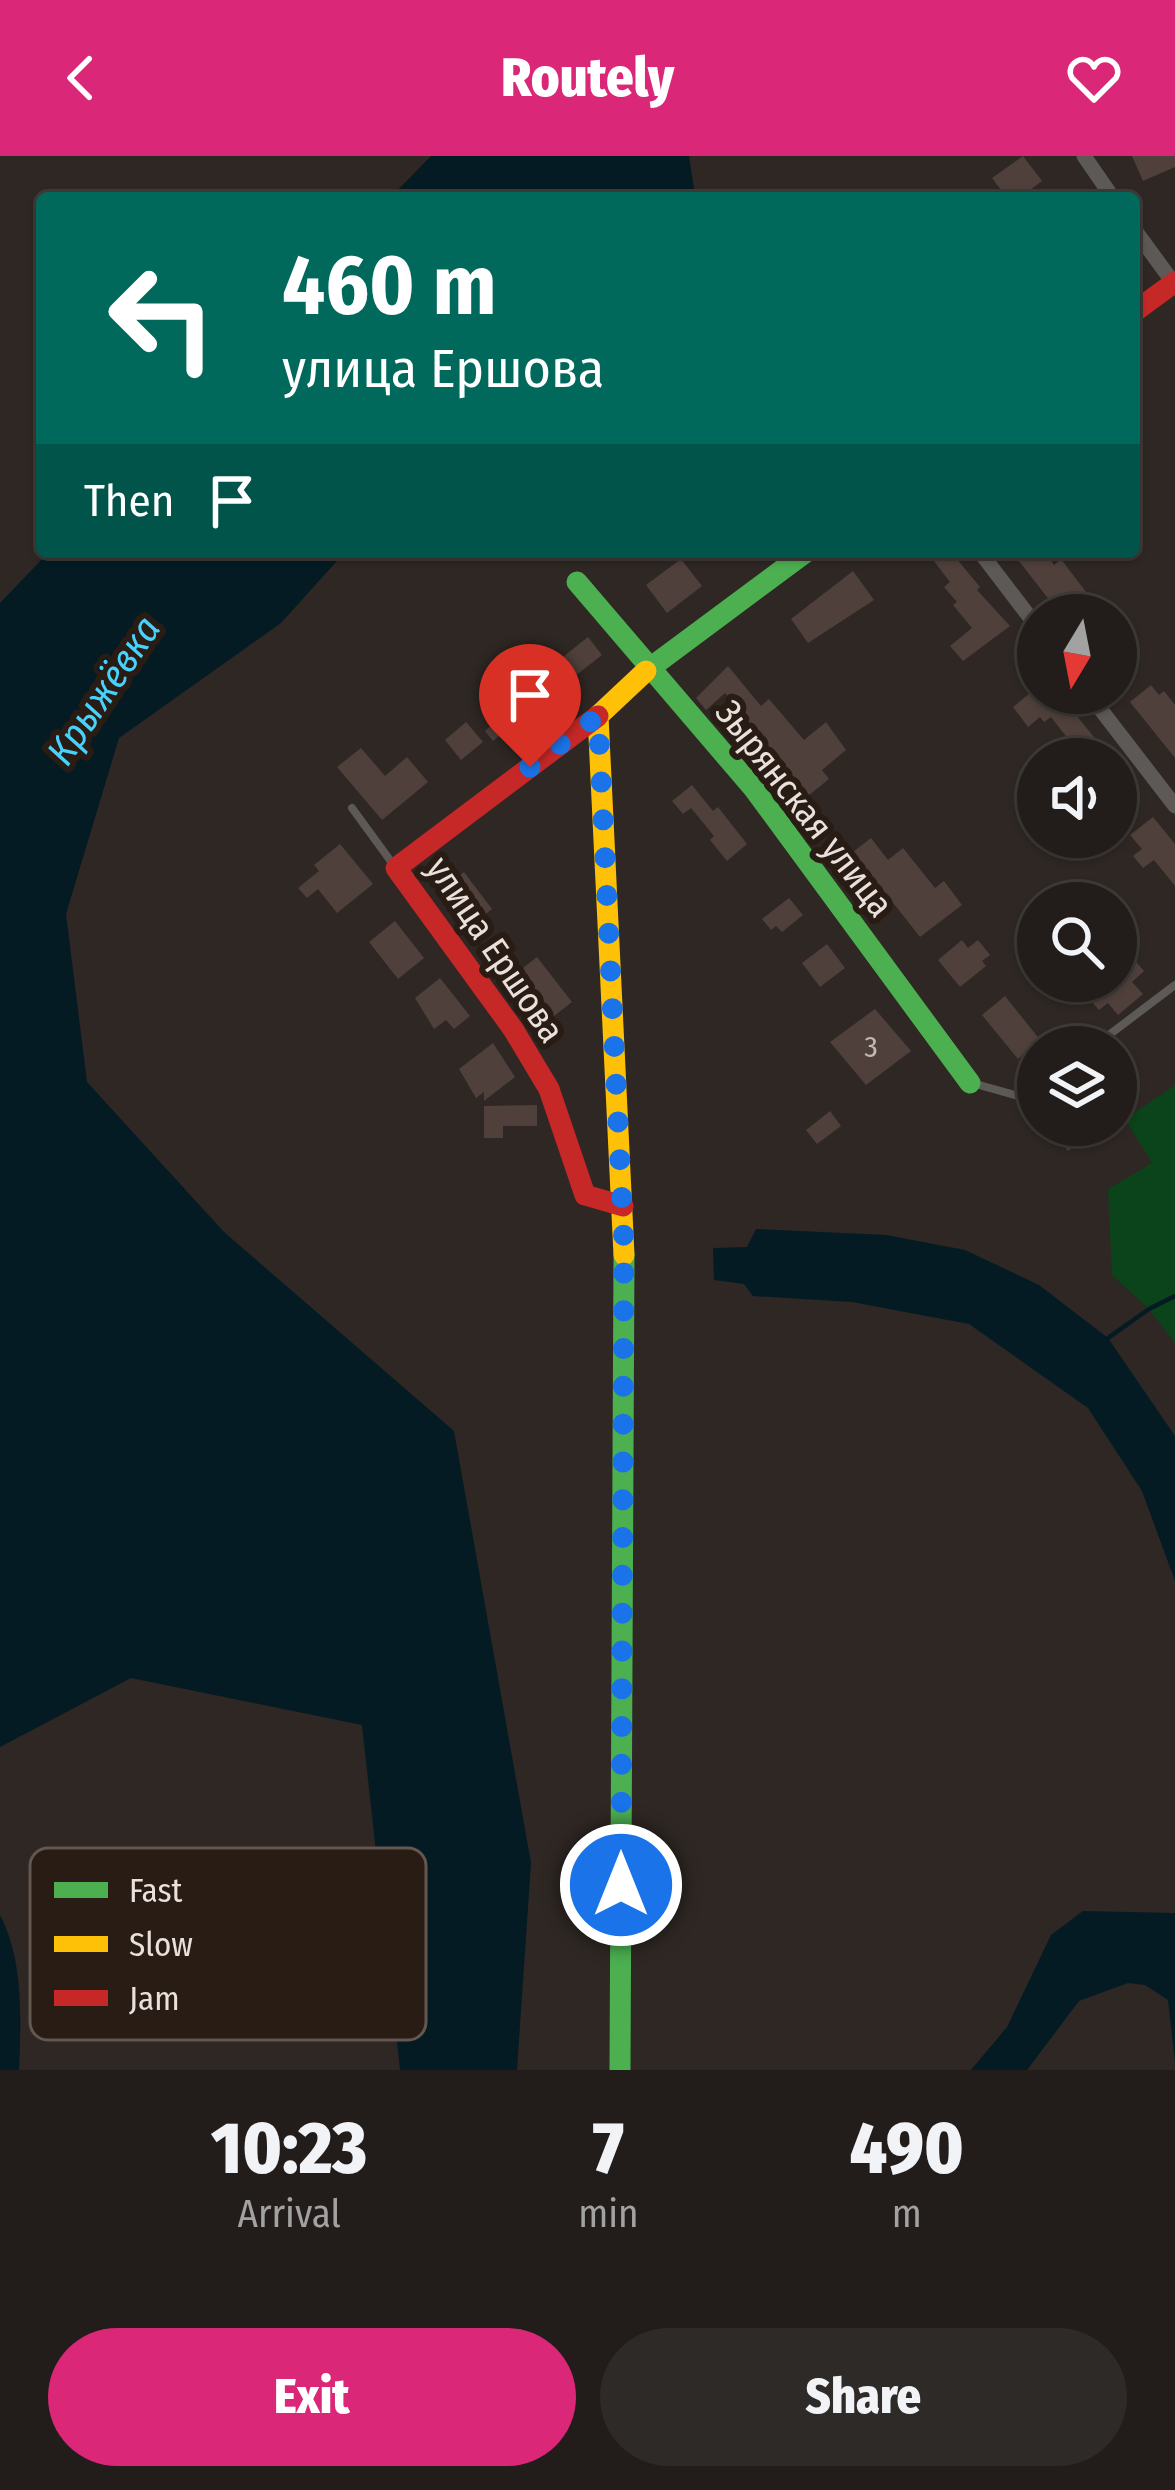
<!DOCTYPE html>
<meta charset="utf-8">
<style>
body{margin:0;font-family:"Fira Sans Condensed",sans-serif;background:#2e2a27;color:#f1f3f6;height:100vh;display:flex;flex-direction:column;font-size:45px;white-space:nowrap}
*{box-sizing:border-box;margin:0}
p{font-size:39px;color:#a2a2a2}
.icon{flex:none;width:66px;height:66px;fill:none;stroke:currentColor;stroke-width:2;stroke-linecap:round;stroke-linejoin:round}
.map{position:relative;height:1914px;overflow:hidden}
.details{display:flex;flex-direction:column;background:#221d1a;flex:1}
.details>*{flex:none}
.hud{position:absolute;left:36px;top:36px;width:1104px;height:366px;border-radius:12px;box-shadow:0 3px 9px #0004,0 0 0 3px #3f3b39;background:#00695c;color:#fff;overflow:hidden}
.needle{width:78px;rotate:190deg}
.buttons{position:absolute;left:1017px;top:438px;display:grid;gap:24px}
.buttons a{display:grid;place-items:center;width:120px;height:120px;border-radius:50%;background:#221d1a;box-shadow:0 3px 9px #0004,0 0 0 3px #3f3b39;font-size:60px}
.pin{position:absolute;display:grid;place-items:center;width:102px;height:102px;color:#fff;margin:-123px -51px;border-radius:50% 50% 50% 0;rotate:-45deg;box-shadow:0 0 12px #0007}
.pin .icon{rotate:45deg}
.me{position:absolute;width:132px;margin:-66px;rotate:0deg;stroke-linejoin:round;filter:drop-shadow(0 0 9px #0008)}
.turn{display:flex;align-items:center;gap:42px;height:252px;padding:0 48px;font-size:54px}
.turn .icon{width:156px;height:156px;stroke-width:2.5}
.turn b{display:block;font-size:84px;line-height:102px}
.then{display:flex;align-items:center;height:114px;padding:0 48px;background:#0003;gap:24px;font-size:45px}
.eta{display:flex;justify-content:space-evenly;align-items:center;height:204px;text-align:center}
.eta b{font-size:72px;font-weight:800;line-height:84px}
.cta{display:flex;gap:24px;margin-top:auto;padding:24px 48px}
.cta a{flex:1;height:138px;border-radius:72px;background:#db2777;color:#fff;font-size:48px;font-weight:800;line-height:138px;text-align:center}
.cta a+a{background:#2e2a27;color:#f1f3f6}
header{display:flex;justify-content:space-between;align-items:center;height:156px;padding:0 48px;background:#db2777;color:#fff;font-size:54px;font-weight:800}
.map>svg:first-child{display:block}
.green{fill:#0b431a}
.water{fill:#041b24}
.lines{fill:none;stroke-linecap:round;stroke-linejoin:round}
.stream{stroke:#041b24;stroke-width:4.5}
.building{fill:#4f403b}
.lane{stroke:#5c5957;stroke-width:8}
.street{stroke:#5c5957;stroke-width:15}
.fast{stroke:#4caf50;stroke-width:21}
.slow{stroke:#ffc107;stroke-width:21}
.jam{stroke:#c62828;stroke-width:21}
.route{stroke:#1a73e8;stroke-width:21;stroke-dasharray:0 37.8}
.labels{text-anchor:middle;stroke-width:12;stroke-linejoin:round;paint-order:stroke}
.number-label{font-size:30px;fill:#c3b9b4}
.street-label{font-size:36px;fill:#eae1dc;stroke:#291c14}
.water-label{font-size:39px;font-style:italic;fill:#45d3fe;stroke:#291c14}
.key{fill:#291c14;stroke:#635750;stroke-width:3}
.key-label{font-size:33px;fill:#eae1dc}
</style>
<header><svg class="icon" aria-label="back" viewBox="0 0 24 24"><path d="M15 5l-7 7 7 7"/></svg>Routely<svg class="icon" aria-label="heart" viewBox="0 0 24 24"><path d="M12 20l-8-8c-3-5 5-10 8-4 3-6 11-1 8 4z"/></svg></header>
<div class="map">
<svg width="1175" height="1914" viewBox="0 0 1175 1914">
<rect width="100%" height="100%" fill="#2e2723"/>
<path class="green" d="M1175,929V1187L1149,1153L1112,1119L1108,1033L1152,1007L1125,963Z"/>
<g class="water">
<path d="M431,0H689L694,33L683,42H390Z"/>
<path d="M49,396H345L281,467L119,582L66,758L87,926L224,1076L454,1275L531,1707L517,1914H400L362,1569L131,1522L0,1591V447Z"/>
<path d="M756,1073L886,1079L965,1094L1039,1129L1108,1182L1175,1280V1425L1142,1335L1088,1252L969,1168L852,1146L753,1140L744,1128L714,1124L713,1092L747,1091Z"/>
<path d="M1083,1755L1175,1757V1906L1168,1844L1145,1829L1128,1827L1079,1845L1027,1914H971L1007,1871L1051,1779Z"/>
<path d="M0,1759C24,1805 21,1863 19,1914H0Z"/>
</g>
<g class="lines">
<path class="stream" d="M1108,1182L1149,1153L1175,1140"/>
</g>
<g class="building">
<path d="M1023,0L1042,25L1019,42H1007L992,22Z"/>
<path d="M1132,0H1175V11L1143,25Z"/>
<path d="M927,396H951L980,431L977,434L1010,470L963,505L950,490L972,472L953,449L957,446L944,431L950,426Z"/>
<path d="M1012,396H1045L1054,409L1061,403L1089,440L1061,459Z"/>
<path d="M681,403L702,430L667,457L646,429Z"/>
<path d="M853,415L874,444L808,487L791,463Z"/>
<path d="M588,481L602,499L552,538L539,520Z"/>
<path d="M728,510L761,550L769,543L804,584L826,566L846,594L822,614L829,623L808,640L725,537L706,554L696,542Z"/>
<path d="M507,526L530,555L493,585L485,575L499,562L490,551L501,542L496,535Z"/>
<path d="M1151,529L1159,539L1164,535L1175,549V602L1130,546Z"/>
<path d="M1030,537H1058L1112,603H1063L1076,593L1051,561L1044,566L1040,561L1028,571L1013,551Z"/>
<path d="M466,566L483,586L461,604L445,584Z"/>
<path d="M361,592L385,620L407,601L428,626L382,664L337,611Z"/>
<path d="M1116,609L1137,637L1116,652Z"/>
<path d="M692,629L713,655L718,651L747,688L727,705L710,684L714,680L691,652L683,658L672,645Z"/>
<path d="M1153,661L1175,688V730L1154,704L1143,712L1133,700L1142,693L1130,679Z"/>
<path d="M871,682L888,704L903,692L935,732L944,725L962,749L920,781L853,696Z"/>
<path d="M340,688L373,728L337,757L318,733L307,742L298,732L319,715L314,709Z"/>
<path d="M464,716L492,753L474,767L445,730Z"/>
<path d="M789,742L803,759L782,776L776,770L771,774L762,763Z"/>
<path d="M395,765L424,802L398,823L369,786Z"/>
<path d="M962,784L968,792L978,784L990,799L982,805L986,810L960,831L938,804Z"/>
<path d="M827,788L845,812L820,831L802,807Z"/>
<path d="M1124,792L1144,815L1132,826L1143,838L1118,859L1108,847L1099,854L1074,825H1116V799Z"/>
<path d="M537,801L572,846L549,864L514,819Z"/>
<path d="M440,822L470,860L454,873L446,864L434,873L415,842Z"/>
<path d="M1005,840L1041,885L1018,903L982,859Z"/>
<path d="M875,853L911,895L866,929L830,886Z"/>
<path d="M493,887L515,921L484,945V936L476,942L459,913Z"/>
<path d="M537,949V970H503V982H484V950Z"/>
<path d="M830,955L841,970L817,988L806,974Z"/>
<path d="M1063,969H1104L1068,995L1054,976Z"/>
</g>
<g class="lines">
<g class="lane">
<path d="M352,652L395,711"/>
<path d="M1093,891L1175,829"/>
<path d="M972,927L1026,942L1038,933"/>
</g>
<g class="street">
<path d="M1084,0L1113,42"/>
<path d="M1134,73L1175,129"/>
<path d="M980,396L1038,472"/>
<path d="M1088,537L1175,650"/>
</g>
<g class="fast">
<path d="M577,426L754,633L970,927"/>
<path d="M646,515L806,396"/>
<path d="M620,1914L624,1099"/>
</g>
<path class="slow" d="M624,1099L598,560L646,515"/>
<g class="jam">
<path d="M1134,156L1175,126"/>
<path d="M598,560L396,712L513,873L549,933L585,1039L623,1050"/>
</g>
</g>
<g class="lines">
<path class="route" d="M530,611L598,560L624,1088L621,1729"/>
</g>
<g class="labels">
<g class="number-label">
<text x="871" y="901">3</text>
</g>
<g class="street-label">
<text transform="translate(805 652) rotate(52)" y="13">Зырянская улица</text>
<text transform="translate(496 793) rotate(56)" y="13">улица Ершова</text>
</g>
<g class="water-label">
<text transform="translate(103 534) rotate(-56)" y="14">Крыжёвка</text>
</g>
</g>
<rect x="30" y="1692" width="396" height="192" rx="18" class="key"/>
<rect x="54" y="1726" width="54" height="16" fill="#4caf50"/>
<rect x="54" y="1780" width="54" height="16" fill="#ffc107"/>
<rect x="54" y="1834" width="54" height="16" fill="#c62828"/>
<g class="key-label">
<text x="129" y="1746">Fast</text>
<text x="129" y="1800">Slow</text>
<text x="129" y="1854">Jam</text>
</g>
</svg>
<div class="buttons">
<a><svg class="needle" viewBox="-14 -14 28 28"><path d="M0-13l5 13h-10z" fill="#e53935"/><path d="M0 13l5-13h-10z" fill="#a2a2a2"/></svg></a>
<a><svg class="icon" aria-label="sound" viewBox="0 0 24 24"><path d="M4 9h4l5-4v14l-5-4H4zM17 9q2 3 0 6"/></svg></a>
<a><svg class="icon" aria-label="search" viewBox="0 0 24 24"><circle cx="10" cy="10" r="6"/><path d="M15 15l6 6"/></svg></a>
<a><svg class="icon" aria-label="layers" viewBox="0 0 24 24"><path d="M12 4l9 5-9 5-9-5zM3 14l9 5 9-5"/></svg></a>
</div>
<div class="pin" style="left:530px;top:611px;background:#d93025"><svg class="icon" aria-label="arrive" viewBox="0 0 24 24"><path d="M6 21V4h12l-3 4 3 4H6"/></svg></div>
<svg class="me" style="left:621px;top:1729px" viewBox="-20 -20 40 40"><circle r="17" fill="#1a73e8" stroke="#fff" stroke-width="3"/><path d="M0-11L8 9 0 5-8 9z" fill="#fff"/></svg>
<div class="hud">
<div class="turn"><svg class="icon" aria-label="left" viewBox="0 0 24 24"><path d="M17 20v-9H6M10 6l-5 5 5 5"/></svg><div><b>460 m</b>улица Ершова</div></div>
<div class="then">Then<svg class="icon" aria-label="arrive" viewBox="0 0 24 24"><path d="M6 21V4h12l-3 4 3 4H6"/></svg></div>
</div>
</div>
<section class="details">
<div class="eta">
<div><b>10:23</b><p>Arrival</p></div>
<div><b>7</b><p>min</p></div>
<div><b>490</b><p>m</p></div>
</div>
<div class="cta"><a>Exit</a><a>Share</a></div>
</section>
